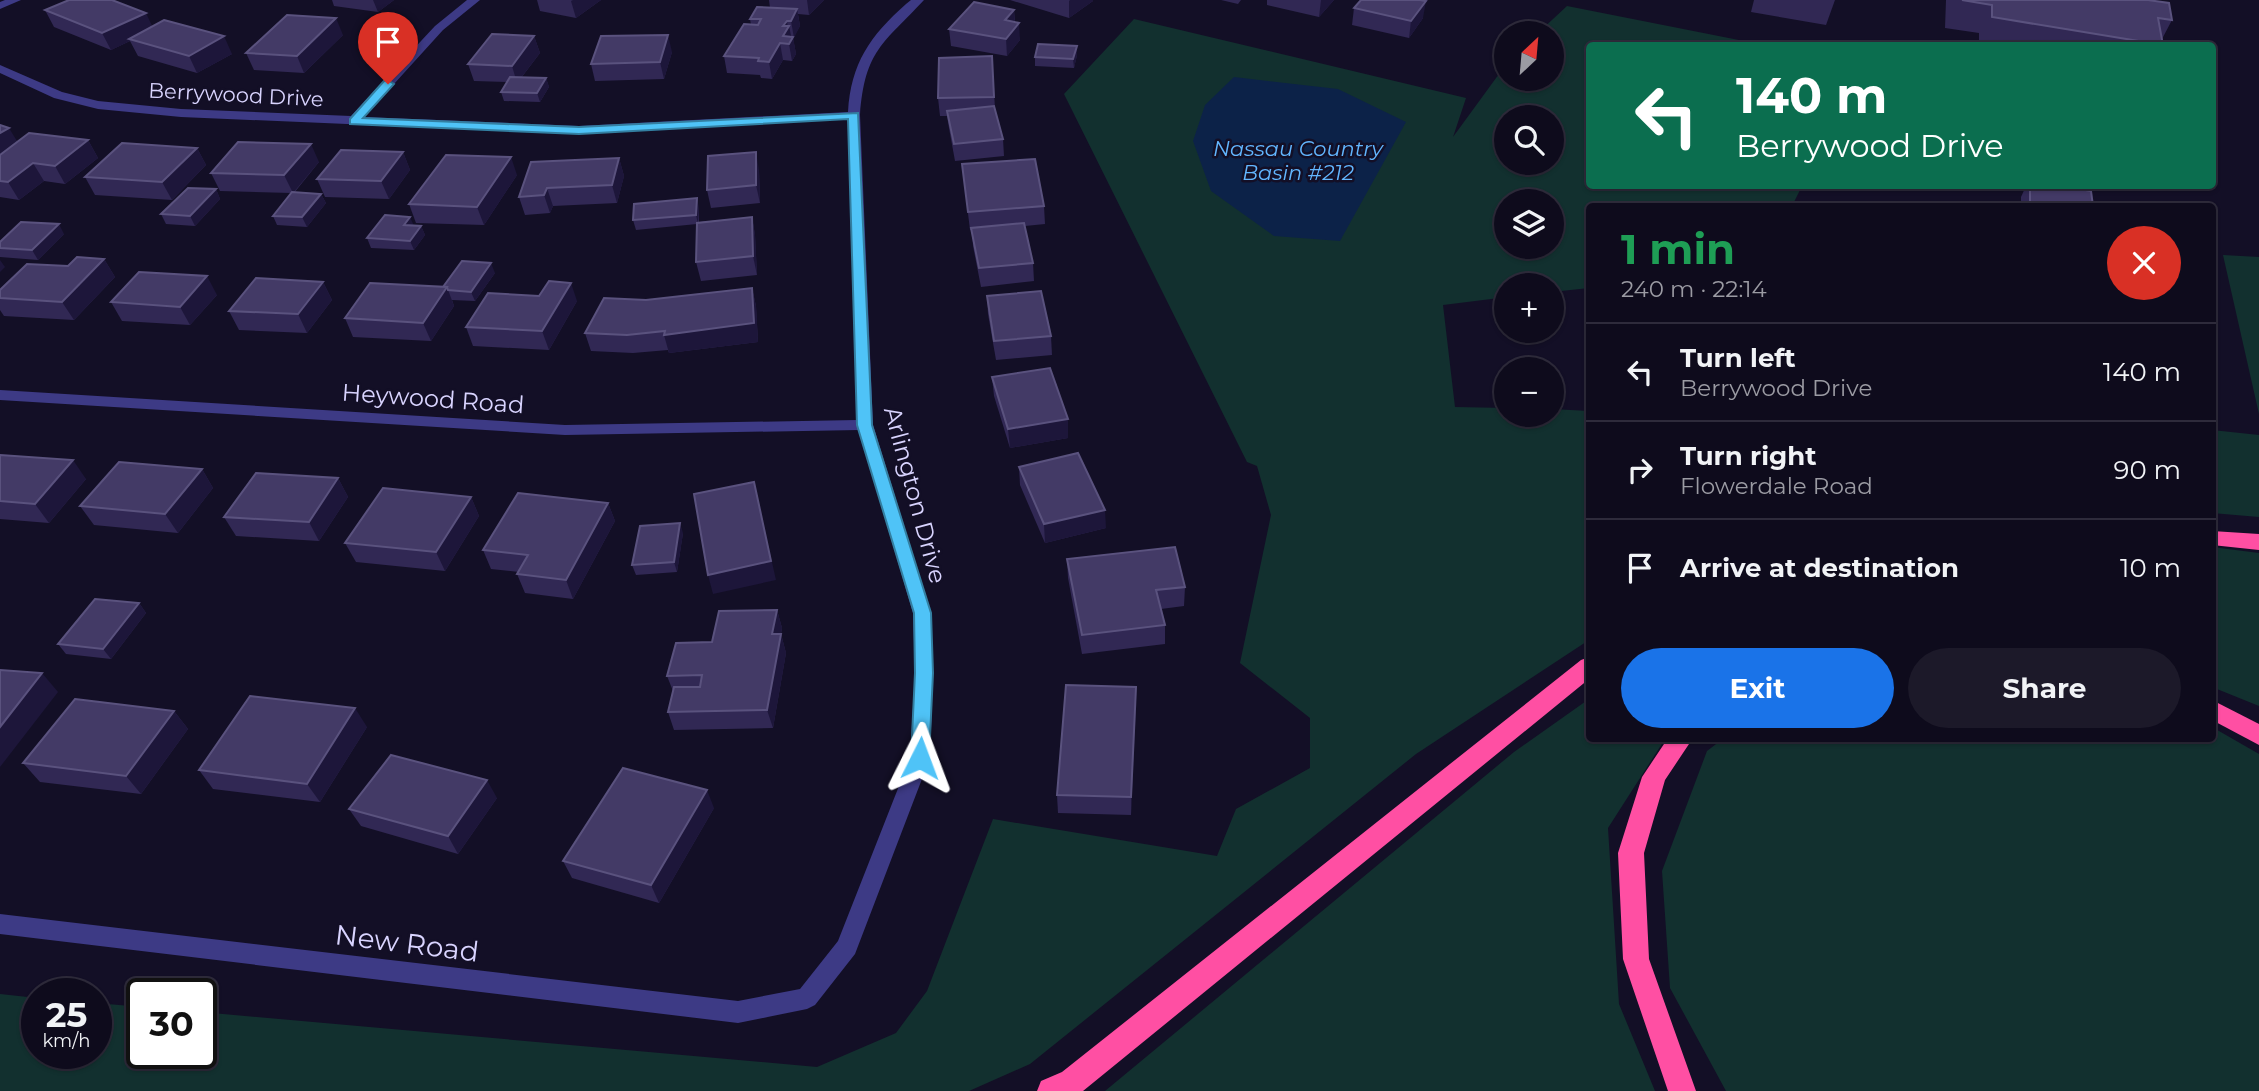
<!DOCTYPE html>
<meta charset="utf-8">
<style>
body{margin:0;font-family:Montserrat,sans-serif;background:#1c1929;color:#f1f3f6;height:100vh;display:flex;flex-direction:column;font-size:26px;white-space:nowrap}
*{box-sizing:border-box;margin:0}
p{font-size:23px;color:#9b9ba3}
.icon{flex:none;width:38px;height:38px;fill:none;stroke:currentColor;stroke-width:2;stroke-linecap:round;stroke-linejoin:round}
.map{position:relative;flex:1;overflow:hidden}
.panel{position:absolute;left:1586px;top:203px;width:630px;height:539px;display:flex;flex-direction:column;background:#0e0b1c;border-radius:7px;box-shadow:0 2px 5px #0004,0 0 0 2px #2e2b3b}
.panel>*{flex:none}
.hud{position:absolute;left:1586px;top:42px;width:630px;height:147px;border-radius:7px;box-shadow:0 2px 5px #0004,0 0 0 2px #2e2b3b;background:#0b6e4f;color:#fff;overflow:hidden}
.needle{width:46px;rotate:26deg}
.fabs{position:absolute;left:1494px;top:21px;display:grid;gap:14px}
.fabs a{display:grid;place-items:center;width:70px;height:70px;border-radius:50%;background:#0e0b1c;box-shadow:0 2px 5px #0004,0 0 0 2px #2e2b3b;font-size:35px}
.speed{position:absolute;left:21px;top:978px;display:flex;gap:14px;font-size:35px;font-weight:700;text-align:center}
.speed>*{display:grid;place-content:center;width:91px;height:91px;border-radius:50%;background:#0e0b1c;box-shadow:0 2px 5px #0004,0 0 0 2px #2e2b3b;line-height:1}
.speed small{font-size:18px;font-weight:400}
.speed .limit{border:4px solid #111;border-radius:10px;background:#fff;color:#111}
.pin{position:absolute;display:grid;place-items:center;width:60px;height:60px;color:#fff;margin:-72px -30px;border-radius:50% 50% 50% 0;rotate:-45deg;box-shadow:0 0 7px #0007}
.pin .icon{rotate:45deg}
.me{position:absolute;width:77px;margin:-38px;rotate:3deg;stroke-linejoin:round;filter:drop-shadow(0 0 5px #0008)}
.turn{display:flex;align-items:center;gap:24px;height:147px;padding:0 35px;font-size:32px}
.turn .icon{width:91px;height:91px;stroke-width:2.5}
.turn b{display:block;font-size:49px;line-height:60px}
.round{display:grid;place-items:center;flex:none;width:74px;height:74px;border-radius:37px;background:#1c1929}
.headline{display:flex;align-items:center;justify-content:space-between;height:119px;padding:0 35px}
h1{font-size:42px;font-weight:700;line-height:52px;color:#1e9e55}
.primary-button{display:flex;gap:14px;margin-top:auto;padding:14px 35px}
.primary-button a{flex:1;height:80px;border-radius:42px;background:#1a73e8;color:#fff;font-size:28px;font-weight:700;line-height:80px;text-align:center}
.primary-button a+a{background:#1c1929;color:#f1f3f6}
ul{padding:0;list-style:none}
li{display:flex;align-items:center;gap:21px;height:98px;padding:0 35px;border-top:2px solid #2e2b3b}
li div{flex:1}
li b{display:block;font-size:26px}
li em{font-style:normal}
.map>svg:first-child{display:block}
.green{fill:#12302f;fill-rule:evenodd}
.water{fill:#0c2248}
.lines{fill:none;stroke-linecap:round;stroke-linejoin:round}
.minor{fill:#3d3a85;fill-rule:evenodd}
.motorway{fill:#ff4fa3;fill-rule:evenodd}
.wall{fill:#312854}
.shaded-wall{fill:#1d163a}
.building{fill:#433a66;stroke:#5a527e;stroke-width:2}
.route{fill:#4fc3f7;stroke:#337fa1;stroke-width:2}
.labels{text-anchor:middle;stroke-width:5;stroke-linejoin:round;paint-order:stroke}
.far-street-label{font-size:21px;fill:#d9d4ff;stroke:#130f26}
.far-water-label{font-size:21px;font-style:italic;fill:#62b6ff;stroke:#130f26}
.street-label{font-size:24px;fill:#d9d4ff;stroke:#130f26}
.near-street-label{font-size:28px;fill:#d9d4ff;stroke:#130f26}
</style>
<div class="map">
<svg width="2259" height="1091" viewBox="0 0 2259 1091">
<rect width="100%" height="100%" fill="#130f26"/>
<g class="green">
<path d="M1567,6L1764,45L1589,46V186H1802L1792,206H1589V288L1552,292V285H1507V297L1443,305L1455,407L1507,408V415H1552V409L1589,411V640L1416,754L1030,1064L969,1091H0V994L37,998V1054H96V1003L142,1007V1054H201V1012L817,1067L896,1033L927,991L993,819L1217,856L1236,809L1310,768V718L1240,663L1271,515L1257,466L1247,462L1064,94L1134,19L1466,98L1453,137L1507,63V79H1552V33H1538ZM1507,117H1552V163H1507ZM1507,201H1552V247H1507Z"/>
<path d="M2223,255L2259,257V414Z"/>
<path d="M2212,430L2259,435V517L2212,513Z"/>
<path d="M2212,547L2259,553V706L2212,687Z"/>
<path d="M1589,699V738L1665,739L1608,828L1619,1004L1655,1091H1105L1514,752Z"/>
<path d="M2212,727L2259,754V1091H1726L1670,988L1662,871L1707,751L1724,738H2212Z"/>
</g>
<path class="water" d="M1234,77L1338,89L1406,122L1340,241L1274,236L1211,191L1193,141L1205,105Z"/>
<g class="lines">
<g class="minor">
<path d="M5,0H21L0,9V2Z"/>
<path d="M467,0H480L443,30L364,117L579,126L848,112C851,63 870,36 906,4L911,0H924C883,44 865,50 860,115L873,425L931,613L933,673L930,758L855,954L815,1005L807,1009L738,1023L0,934V914L738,1001L800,989L838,941L910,758L915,673L913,613L859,430L565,435L0,400V390L565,425L857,420L848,119L579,134L181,117L98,109L54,98L0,73V65L62,92L98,101L181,109L351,116L435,26Z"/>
</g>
<g class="motorway">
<path d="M2212,531L2259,534V550L2212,545Z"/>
<path d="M1589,657V679L1083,1091H1037L1041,1081L1062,1072L1581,660Z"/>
<path d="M2212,700L2259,724V745L2212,720Z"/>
<path d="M1668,738H1693L1665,780L1644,853L1649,959L1696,1091H1668L1623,959L1618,853L1642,777Z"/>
</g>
</g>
<g class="wall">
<path d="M332,0H394L378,12L334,6Z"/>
<path d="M537,0H601L576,18L540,11Z"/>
<path d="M769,0H824L809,15L798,14L800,26L793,38L796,54L792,61L783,60L772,79L761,78L760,75L727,73L724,56L751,25L750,19L770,8Z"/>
<path d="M1010,0H1093V1L1069,18Z"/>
<path d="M1221,0H1241L1238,4Z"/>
<path d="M1267,0H1334L1319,17L1267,5Z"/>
<path d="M1754,0H1835L1826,25L1751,12Z"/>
<path d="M1946,0H2148L2172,20L2162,39L2163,46H1979V33L1945,28Z"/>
<path d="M1354,8L1423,18L1409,38L1352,25Z"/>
<path d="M45,10L153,27L232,54L197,73L138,56L130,41L111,50L54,27Z"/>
<path d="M1014,10L1015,22L1020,40L1007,56L951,46L949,29Z"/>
<path d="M343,35L304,73L254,70L246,53Z"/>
<path d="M534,36L540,53L521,78H546L549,87L540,102L504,101L501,92L507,82L474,81L468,64Z"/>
<path d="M672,52L664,79L595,81L591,64Z"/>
<path d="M1077,55L1074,68L1035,66V57Z"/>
<path d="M992,56L995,109L1003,139L1004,156L955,161L949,128L947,116H940L938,98Z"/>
<path d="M0,125L18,142L88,140L98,158L65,184L44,181L19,200L0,197Z"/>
<path d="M197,148L206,165L172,200L95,195L85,177Z"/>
<path d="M403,152L410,170L389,199L325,197L317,179Z"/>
<path d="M619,158L624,176L617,203L553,206L550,213L525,215L519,197Z"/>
<path d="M319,162L294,193L321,194L326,203L307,227L277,225L273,216L291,193L220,191L211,173Z"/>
<path d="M962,164L1044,206L1045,224L1025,226L1033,263L1034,281L981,287L973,246L972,230H970Z"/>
<path d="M759,170L760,203L711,208L707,190Z"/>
<path d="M517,175L484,225L416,223L409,204Z"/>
<path d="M2026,186H2064L2093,206H2021V197Z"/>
<path d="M216,189L220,199L195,226L166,224L161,214Z"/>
<path d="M699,208V222L752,217L755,235L757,275L701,281L696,262L697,224L636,230L633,220Z"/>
<path d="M421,226L425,235L414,250L371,248L367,238Z"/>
<path d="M64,234L38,260L0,257V242Z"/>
<path d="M104,259L115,277L74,320L4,316L0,310V290L68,266Z"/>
<path d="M495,273L475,301L452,300L454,306L431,341L353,337L345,318L443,287Z"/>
<path d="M323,282L332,300L307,333L239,330L229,311Z"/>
<path d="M752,288L756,306L758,342L669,353L668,350L633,353L591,351L585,333L646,300Z"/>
<path d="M217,295L190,325L122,321L111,302Z"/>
<path d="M987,296L1051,336L1052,355L996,360L988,314Z"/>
<path d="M577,301L549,350L473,346L466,327Z"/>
<path d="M992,377L1068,438L1010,448L994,396Z"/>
<path d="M0,455L86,479L49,523L0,519Z"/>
<path d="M1019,467L1106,528L1045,543L1020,485Z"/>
<path d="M202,469L213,488L178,533L94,525L80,506Z"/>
<path d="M338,478L348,497L319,541L236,536L224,517Z"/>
<path d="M471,497L479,516L445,571L356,562L345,543Z"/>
<path d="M608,503L615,521L573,599L525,593L517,574L519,572L491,569L483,550Z"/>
<path d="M683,533L677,572L636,575L632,565Z"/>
<path d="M1067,559L1185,587L1184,606L1161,609L1165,625V644L1082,654L1068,578Z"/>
<path d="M139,603L146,613L111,659L66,654L58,644Z"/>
<path d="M777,610L782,628L781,634L786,653L773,728L674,730L668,712L673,691L667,676L712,642Z"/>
<path d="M1136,687L1131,815L1058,813L1057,795Z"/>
<path d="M174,711L188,729L141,794L40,782L23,763Z"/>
<path d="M367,727L320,802L213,789L199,770Z"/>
<path d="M497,798L458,854L361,826L349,809Z"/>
<path d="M714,808L659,903L572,878L563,861Z"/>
</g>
<g class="shaded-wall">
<path d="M373,0H394L378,12Z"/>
<path d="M573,0H601L576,18L571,1Z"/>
<path d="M807,0H824L809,15Z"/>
<path d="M1070,0H1093V1L1069,18V1Z"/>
<path d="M1321,0H1334L1319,17Z"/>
<path d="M1426,1L1423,18L1409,38L1411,21Z"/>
<path d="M797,9L800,26L794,38L791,21Z"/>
<path d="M1014,10L1015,26L1005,20Z"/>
<path d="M146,13L154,30L129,39L130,41L111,50L102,33Z"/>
<path d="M336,18L343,35L304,73L297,56Z"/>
<path d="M787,21L788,29L789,26L792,40L793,37L796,54L792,61L789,44L783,36V26Z"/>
<path d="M1019,23L1020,40L1007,56L1006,39Z"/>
<path d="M668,35L672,52L664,79L660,62Z"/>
<path d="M224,36L232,54L197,73L189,56Z"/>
<path d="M534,36L540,53L517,83L512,66Z"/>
<path d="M780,43L783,60L772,79L769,62Z"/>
<path d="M1077,46V55L1074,68L1073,59Z"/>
<path d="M546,78L549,87L540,102L537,93Z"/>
<path d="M9,128L20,146L0,157V133Z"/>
<path d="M88,140L98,158L65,184L55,166Z"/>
<path d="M311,144L319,162L293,193L284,175Z"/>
<path d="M197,148L206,165L172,200L162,182Z"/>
<path d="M403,152L410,170L389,199L381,181Z"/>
<path d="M756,152L759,170L760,203L756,185Z"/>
<path d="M511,157L517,175L484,225L477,207Z"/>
<path d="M619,158L624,176L617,203L612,185Z"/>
<path d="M33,163L44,181L19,200L8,182Z"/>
<path d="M547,188L553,206L550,213L544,195Z"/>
<path d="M216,189L220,199L195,226L190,216Z"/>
<path d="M321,194L326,203L307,227L302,217Z"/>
<path d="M697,198L699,208L698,224L696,215Z"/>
<path d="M410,217L414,226L404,225Z"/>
<path d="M752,217L755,235L757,275L753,256Z"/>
<path d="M59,224L64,234L38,260L32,250Z"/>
<path d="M421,226L425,235L414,250L410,241Z"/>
<path d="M104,259L115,277L74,320L62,302Z"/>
<path d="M0,260L5,267L0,272Z"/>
<path d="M491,263L495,273L475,301L471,292Z"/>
<path d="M207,276L217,295L190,325L180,307Z"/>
<path d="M323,282L332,300L307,333L298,314Z"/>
<path d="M571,283L577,301L549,350L542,331Z"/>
<path d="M447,287L454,306L431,341L423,323Z"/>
<path d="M752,288L756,306L758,342L669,353L664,335Z"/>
<path d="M1068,419V438L1010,448L1008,429Z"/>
<path d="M73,460L86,479L49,523L35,504Z"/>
<path d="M202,469L213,488L178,533L165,514Z"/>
<path d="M338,478L348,497L319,541L309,522Z"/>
<path d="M754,482L776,580L713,594L708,575Z"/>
<path d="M471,497L479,516L445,571L436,552Z"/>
<path d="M608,503L615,521L573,599L566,580Z"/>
<path d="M1105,510L1106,528L1045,543L1044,524Z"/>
<path d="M680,523L683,533L677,572L674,562Z"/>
<path d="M139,603L146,613L111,659L103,649Z"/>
<path d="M777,610L782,628L777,653L772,634Z"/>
<path d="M781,634L786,653L773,728L767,710Z"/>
<path d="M42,673L58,692L0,767V727Z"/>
<path d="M1136,687V706L1131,815V797Z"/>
<path d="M355,708L367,727L320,802L307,784Z"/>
<path d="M174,711L188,729L141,794L126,776Z"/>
<path d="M487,780L497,798L458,854L448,836Z"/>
<path d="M707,790L714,808L659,903L651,885Z"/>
</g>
<g class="building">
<path d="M69,0H112L146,13L102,33L45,10Z"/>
<path d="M1361,0H1420L1426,1L1411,21L1354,8Z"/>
<path d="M1962,0H2148L2169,3L2172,20L2158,18L2163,45L1992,17V5Z"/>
<path d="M974,2L1014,10L1005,20L1019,23L1006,39L949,29Z"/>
<path d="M757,7L797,9L791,21H787L783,26H789L783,36L793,37L789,44L780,43L769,62L758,61L759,58L724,56L744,24L758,25L761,19H750Z"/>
<path d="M287,15L336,18L297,56L246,53Z"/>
<path d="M164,20L224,36L189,56L129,39Z"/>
<path d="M492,34L534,36L512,66L468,64Z"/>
<path d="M668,35L660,62L591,64L601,36Z"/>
<path d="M1038,44L1077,46L1073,59L1035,57Z"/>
<path d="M992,56L994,97L938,98L939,58Z"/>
<path d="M510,77L546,78L537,93L501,92Z"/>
<path d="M994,106L1003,139L954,144L947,111Z"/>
<path d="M0,125L9,128L0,133Z"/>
<path d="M29,133L88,140L55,166L33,163L8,182L0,181V155Z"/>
<path d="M238,142L311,144L284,175L211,173Z"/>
<path d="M122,143L197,148L162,182L85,177Z"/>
<path d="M341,150L403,152L381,181L317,179Z"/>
<path d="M756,152V185L707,190L708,156Z"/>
<path d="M446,155L511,157L477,207L409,204Z"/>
<path d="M619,158L612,185L547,188L544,195L519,197L531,162Z"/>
<path d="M1035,159L1044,206L968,212L962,164Z"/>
<path d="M2030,186H2064L2091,191L2093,206H2030Z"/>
<path d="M188,188L216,189L190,216L161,214Z"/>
<path d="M292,192L321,194L302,217L273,216Z"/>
<path d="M697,198L696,215L633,220L634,204Z"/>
<path d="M385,215L410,217L404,225L421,226L410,241L367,238Z"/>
<path d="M752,217L753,256L696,262L697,223Z"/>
<path d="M21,222L59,224L32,250L0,248V242Z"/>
<path d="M1024,223L1033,263L979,268L971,228Z"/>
<path d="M77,257L104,259L62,302L0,298V290L27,264L68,266Z"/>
<path d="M462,261L491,263L471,292L448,290L447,287H443Z"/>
<path d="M139,272L207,276L180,307L111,302Z"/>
<path d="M256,278L323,282L298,314L229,311Z"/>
<path d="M549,281L571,283L542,331L466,327L488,293L539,296Z"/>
<path d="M370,283L447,287L423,323L345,318Z"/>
<path d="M752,288L754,323L664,335L665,331L627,335L585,333L604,298L646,300Z"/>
<path d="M1041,291L1051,336L994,341L987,296Z"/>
<path d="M1050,368L1068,419L1008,429L992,377Z"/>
<path d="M1078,453L1105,510L1044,524L1019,467Z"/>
<path d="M0,455L73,460L35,504L0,501Z"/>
<path d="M119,462L202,469L165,514L80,506Z"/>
<path d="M256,473L338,478L309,522L224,517Z"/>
<path d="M754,482L771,561L708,575L694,494Z"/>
<path d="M383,488L471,497L436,552L345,543Z"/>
<path d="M518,493L608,503L566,580L517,574L528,555L483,550Z"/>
<path d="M680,523L674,562L632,565L640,526Z"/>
<path d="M1175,547L1185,587L1156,590L1165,625L1082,635L1067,559Z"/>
<path d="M95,599L139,603L103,649L58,644Z"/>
<path d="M777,610L772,634H781L767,710L668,712L674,687H700L702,675L667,676L676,643L712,642L719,611Z"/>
<path d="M0,670L42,673L0,727Z"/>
<path d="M1066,685L1136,687L1131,797L1057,795Z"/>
<path d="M250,696L355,708L307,784L199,770Z"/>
<path d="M75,699L174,711L126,776L23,763Z"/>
<path d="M391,755L487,780L448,836L349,809Z"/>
<path d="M623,768L707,790L651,885L563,861Z"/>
</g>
<path class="route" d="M388,80L394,84L363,118L579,127L858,113L872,425L931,613L933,673L929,758L926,763L920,765L913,763L911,758L915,673L914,613L857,425L848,119L579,134L350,124V119L384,81Z"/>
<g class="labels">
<g class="far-street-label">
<text transform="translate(236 95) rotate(3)" y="7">Berrywood Drive</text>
</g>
<g class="far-water-label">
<text x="1298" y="156">Nassau Country<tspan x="1298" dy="24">Basin #212</tspan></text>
</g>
<g class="street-label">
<text transform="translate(433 399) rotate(4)" y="8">Heywood Road</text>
<text transform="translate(915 495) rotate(75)" y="8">Arlington Drive</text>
</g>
<g class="near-street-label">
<text transform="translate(407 943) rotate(7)" y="10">New Road</text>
</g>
</g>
</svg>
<div class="fabs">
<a><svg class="needle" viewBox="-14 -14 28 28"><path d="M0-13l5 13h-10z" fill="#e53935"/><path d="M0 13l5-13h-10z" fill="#9b9ba3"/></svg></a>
<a><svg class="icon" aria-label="search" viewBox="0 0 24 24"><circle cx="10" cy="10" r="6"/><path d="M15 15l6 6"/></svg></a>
<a><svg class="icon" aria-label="layers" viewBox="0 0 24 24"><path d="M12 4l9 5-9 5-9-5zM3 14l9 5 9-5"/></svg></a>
<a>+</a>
<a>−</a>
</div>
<div class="speed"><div>25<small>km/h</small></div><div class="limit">30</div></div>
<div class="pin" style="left:388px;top:84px;background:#d93025"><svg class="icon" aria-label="arrive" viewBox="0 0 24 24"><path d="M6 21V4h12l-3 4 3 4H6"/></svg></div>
<svg class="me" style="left:920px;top:758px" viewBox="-20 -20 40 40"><path d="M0-17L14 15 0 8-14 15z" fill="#4fc3f7" stroke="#fff" stroke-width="4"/></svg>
<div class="hud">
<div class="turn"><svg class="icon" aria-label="left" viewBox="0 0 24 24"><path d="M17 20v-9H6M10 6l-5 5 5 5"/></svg><div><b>140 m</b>Berrywood Drive</div></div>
</div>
<section class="panel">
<div class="headline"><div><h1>1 min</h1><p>240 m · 22:14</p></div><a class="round" style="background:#d93025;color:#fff"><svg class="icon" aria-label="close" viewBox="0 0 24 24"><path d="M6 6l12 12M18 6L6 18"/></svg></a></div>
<ul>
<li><svg class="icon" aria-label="left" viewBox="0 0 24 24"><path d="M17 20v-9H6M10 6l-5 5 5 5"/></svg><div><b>Turn left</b><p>Berrywood Drive</p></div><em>140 m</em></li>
<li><svg class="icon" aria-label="right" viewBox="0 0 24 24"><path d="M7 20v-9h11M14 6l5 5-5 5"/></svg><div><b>Turn right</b><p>Flowerdale Road</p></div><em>90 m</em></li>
<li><svg class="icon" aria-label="arrive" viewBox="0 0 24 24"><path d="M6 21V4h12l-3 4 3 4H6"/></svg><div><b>Arrive at destination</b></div><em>10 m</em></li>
</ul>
<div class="primary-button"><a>Exit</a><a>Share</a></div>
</section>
</div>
